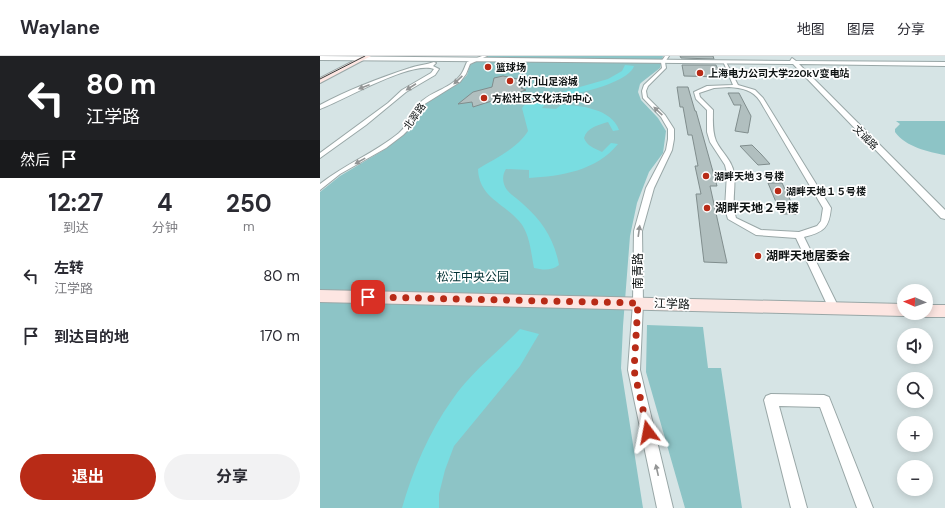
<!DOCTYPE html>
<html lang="zh">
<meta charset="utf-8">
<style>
body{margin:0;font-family:"DM Sans","Noto Sans SC",sans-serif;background:#f2f2f3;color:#2b2b33;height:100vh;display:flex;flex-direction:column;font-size:15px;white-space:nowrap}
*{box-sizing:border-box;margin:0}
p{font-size:13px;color:#7c7c81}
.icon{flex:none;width:22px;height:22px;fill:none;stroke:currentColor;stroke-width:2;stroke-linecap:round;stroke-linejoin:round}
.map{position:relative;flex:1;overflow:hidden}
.sheet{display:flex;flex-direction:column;background:#fff;width:320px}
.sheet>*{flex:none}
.hud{background:#202124;color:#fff;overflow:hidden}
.needle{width:26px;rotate:272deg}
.fabs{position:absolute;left:577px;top:228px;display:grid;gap:8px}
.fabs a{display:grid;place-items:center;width:36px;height:36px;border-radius:50%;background:#fff;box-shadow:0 2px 10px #0003;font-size:20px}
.pin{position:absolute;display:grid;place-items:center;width:34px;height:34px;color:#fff;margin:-17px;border-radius:8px;box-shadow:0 2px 6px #0006}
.me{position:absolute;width:44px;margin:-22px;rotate:347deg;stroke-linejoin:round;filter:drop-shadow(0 0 3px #0008)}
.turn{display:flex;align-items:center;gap:14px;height:84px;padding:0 20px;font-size:18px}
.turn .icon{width:52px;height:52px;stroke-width:2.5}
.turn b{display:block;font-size:28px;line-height:34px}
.then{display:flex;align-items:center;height:38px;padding:0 20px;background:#0003;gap:8px;font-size:15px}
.eta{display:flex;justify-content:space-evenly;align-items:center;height:68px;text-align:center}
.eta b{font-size:24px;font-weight:700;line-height:28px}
.cta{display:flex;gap:8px;margin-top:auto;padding:8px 20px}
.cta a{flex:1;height:46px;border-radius:24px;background:#b82b17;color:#fff;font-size:16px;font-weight:700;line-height:46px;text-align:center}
.cta a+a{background:#f2f2f3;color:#2b2b33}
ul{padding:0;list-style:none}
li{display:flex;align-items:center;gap:12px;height:60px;padding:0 20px}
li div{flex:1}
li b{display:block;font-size:15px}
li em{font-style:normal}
header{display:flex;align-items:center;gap:24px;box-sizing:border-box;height:56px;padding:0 20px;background:#fff;border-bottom:1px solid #e1e1e2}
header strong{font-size:19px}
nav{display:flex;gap:22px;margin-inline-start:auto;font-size:14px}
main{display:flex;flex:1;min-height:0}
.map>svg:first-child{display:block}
.green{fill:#8dc4c6}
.water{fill:#79dde1}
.building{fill:#b1bfbf;stroke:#808d8d}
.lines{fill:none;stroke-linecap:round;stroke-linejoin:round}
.minor-casing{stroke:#99a7a7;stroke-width:2}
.tertiary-casing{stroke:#99a7a7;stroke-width:2}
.secondary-casing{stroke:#99a7a7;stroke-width:2}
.minor{fill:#fff;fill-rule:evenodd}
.tertiary{fill:#fff;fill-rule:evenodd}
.secondary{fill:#fde6e2;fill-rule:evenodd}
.tram{stroke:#353c3c;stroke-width:1}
.oneway{fill:#939595}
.route{stroke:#b82b17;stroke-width:7;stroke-dasharray:0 12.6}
.poi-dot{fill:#b82b17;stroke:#fff;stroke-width:1.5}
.labels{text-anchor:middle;stroke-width:3.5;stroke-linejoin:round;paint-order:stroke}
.far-poi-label{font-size:10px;font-weight:bold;fill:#0e1313;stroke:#fff;text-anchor:start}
.far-street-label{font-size:10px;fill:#0e1313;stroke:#fff}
.poi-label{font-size:12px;font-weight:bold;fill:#0e1313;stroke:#fff;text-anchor:start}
.street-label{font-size:12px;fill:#0e1313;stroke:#fff}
.park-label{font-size:12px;fill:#003133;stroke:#fff}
</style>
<header>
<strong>Waylane</strong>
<nav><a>地图</a><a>图层</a><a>分享</a></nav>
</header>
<main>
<section class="sheet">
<div class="hud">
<div class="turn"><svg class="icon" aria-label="left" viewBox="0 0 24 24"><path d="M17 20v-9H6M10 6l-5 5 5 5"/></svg><div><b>80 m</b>江学路</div></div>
<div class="then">然后<svg class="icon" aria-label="arrive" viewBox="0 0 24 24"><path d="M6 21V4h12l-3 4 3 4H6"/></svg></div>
</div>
<div class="eta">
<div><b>12:27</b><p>到达</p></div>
<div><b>4</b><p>分钟</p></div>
<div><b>250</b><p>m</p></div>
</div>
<ul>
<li><svg class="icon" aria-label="left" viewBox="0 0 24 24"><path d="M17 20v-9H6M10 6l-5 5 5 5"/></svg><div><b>左转</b><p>江学路</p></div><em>80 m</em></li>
<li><svg class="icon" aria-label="arrive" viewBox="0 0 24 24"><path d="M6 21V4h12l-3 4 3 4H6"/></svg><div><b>到达目的地</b></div><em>170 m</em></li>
</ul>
<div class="cta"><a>退出</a><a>分享</a></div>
</section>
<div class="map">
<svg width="625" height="452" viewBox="0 0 625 452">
<rect width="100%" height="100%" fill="#d6e4e5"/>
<g class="green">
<path d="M166,0H343L340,12L322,26L320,28L318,36L321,44L338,62L346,75L343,97L329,116L317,147L310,180L303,270L301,312L323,452H0V136L20,120L67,92L95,69L104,49L110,43L140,26L147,19L150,9Z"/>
<path d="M576,65H625V99C608,96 586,91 575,76V73L580,68Z"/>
<path d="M327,269L383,271L388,312H401L422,452H365L326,316Z"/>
</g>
<g class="water">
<path d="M305,9L314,10C310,23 276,33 263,36C253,38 242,38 233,42C228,45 225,48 222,52L236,53L241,49C260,49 292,53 299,74L293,75L288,66C279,69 267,71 264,82C267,90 274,92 282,96L291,87L298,88C276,115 241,120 209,122V114L186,113C182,119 182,127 187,134C191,139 198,143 203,148C223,166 234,183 239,209C231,215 223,214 214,212C211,197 210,177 199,165C182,146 159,141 158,113C175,102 197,93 208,75L202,52L207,46L288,23L302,15Z"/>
<path d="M200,273L219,278L200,310L134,390L125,414L119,438V452H82C93,414 109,376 132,344C150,317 178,296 200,273Z"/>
</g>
<g class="building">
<path d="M360,0H393L394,3L361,2Z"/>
<path d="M362,9H396L401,21L364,20Z"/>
<path d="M183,20L212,26L201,32L206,34L153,51L152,46L138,48L153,36L172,31L174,22Z"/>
<path d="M357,31H368L375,55H376L397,130H390L407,207L384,206L376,138H381L375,110H378L372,79H368L363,51H360Z"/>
<path d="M408,37H419L431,60L428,77L415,75L421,49H414Z"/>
<path d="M432,89L441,98L450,108L438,109L420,90Z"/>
<path d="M448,127H462L477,158H461Z"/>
</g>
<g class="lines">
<g class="minor-casing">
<g id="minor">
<path d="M162,0H167L150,8L146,18L140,26L103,49L93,69L83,79L66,92L20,118L0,134V128C25,108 55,97 79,77C90,67 92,54 100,47C111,35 133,32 142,17C144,14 145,10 147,6Z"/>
<path d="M345,0H349L345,6L346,12L328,30L326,35L327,41L345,59L354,73V83L352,94L334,132L322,175L323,247L320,314L353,452H337L308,314L313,247L314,175L326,132L346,94L348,83V73L341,61L323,42L322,35L324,29L342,12L341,6Z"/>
<path d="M403,5L406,6L418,29L435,34L443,42L511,152C509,172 504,176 484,181L519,252L518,255L514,256L510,255L476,182L436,179L408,163L405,153L407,117L405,109L390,86L387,76V54L376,43L374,36L387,30L413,29ZM409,31C422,32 433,34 440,45L503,152L501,165L497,170L479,176L441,174L416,162C411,146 416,133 414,118C413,105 401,96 396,85C392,75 393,64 393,54L380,41L379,37L394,32Z"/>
<path d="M114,6L116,7L113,10L119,13L115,19L86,36L46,69L0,102V97L68,47L82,34L111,17L114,13C92,4 24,44 0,53V49C28,34 59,22 90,12C98,9 106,9 114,6Z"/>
<path d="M451,338L504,339L509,341L553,452H537L500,351L459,350L487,452H471L444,344L446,340Z"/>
</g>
</g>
<g class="tertiary-casing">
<path id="tertiary" d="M0,0L470,5L472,2L476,5L625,6V10L479,8L625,154V163L621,162L473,8L0,4Z"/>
</g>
<g class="secondary-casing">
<g id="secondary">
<path d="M43,0H51L0,27V22Z"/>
<path d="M0,234L584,248V257H590L584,260L0,246Z"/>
<path d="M606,249H625V261H606L600,259L599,257H606Z"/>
</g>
</g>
<use href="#minor" class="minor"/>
<use href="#tertiary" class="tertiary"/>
<use href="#secondary" class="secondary"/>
<path class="tram" d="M0,23L45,0"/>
</g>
<defs><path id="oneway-solid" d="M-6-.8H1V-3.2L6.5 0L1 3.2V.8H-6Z"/></defs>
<g class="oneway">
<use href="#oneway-solid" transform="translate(138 24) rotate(137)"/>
<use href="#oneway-solid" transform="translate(44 31) rotate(159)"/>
<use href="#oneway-solid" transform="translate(91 31) rotate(147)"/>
<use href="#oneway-solid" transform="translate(338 55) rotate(-137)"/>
<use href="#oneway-solid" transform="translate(40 105) rotate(151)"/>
<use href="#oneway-solid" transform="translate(319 175) rotate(-82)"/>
<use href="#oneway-solid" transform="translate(337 414) rotate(-103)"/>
</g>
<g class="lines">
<path class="route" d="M48,241L318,247L314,314L328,376"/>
</g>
<g class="poi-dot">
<circle cx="168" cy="11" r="4"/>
<circle cx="380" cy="17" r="4"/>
<circle cx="190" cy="25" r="4"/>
<circle cx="164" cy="42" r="4"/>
<circle cx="386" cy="120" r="4"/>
<circle cx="458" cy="135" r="4"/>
<circle cx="387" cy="152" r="4"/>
<circle cx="438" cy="200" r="4"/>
</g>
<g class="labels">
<g class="far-poi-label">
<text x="176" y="15">篮球场</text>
<text x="388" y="21">上海电力公司大学220kV变电站</text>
<text x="198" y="29">外门山足浴城</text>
<text x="172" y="46">方松社区文化活动中心</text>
<text x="394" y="124">湖畔天地３号楼</text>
<text x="466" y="139">湖畔天地１５号楼</text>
</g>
<g class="far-street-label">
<text transform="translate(94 60) rotate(-55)" y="4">北翠路</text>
<text transform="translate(546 81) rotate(45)" y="4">文诚路</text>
</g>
<g class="poi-label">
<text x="395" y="156">湖畔天地２号楼</text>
<text x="446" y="204">湖畔天地居委会</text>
</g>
<g class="street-label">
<text transform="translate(318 215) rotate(-90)" y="4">南青路</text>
<text transform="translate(352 248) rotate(2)" y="4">江学路</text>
</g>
<g class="park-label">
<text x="153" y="225">松江中央公园</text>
</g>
</g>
</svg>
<div class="fabs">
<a><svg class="needle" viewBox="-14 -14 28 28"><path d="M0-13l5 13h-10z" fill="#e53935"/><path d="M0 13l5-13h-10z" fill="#7c7c81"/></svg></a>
<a><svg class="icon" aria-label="sound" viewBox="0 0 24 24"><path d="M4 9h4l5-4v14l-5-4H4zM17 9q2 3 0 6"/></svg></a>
<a><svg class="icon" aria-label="search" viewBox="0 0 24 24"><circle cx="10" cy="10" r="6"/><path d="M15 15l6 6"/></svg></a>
<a>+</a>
<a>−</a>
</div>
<div class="pin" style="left:48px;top:241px;background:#d93025"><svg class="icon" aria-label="arrive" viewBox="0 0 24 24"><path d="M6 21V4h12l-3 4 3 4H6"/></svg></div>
<svg class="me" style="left:328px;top:376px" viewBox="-20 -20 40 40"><path d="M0-17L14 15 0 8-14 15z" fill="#b82b17" stroke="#fff" stroke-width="4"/></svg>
</div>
</main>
